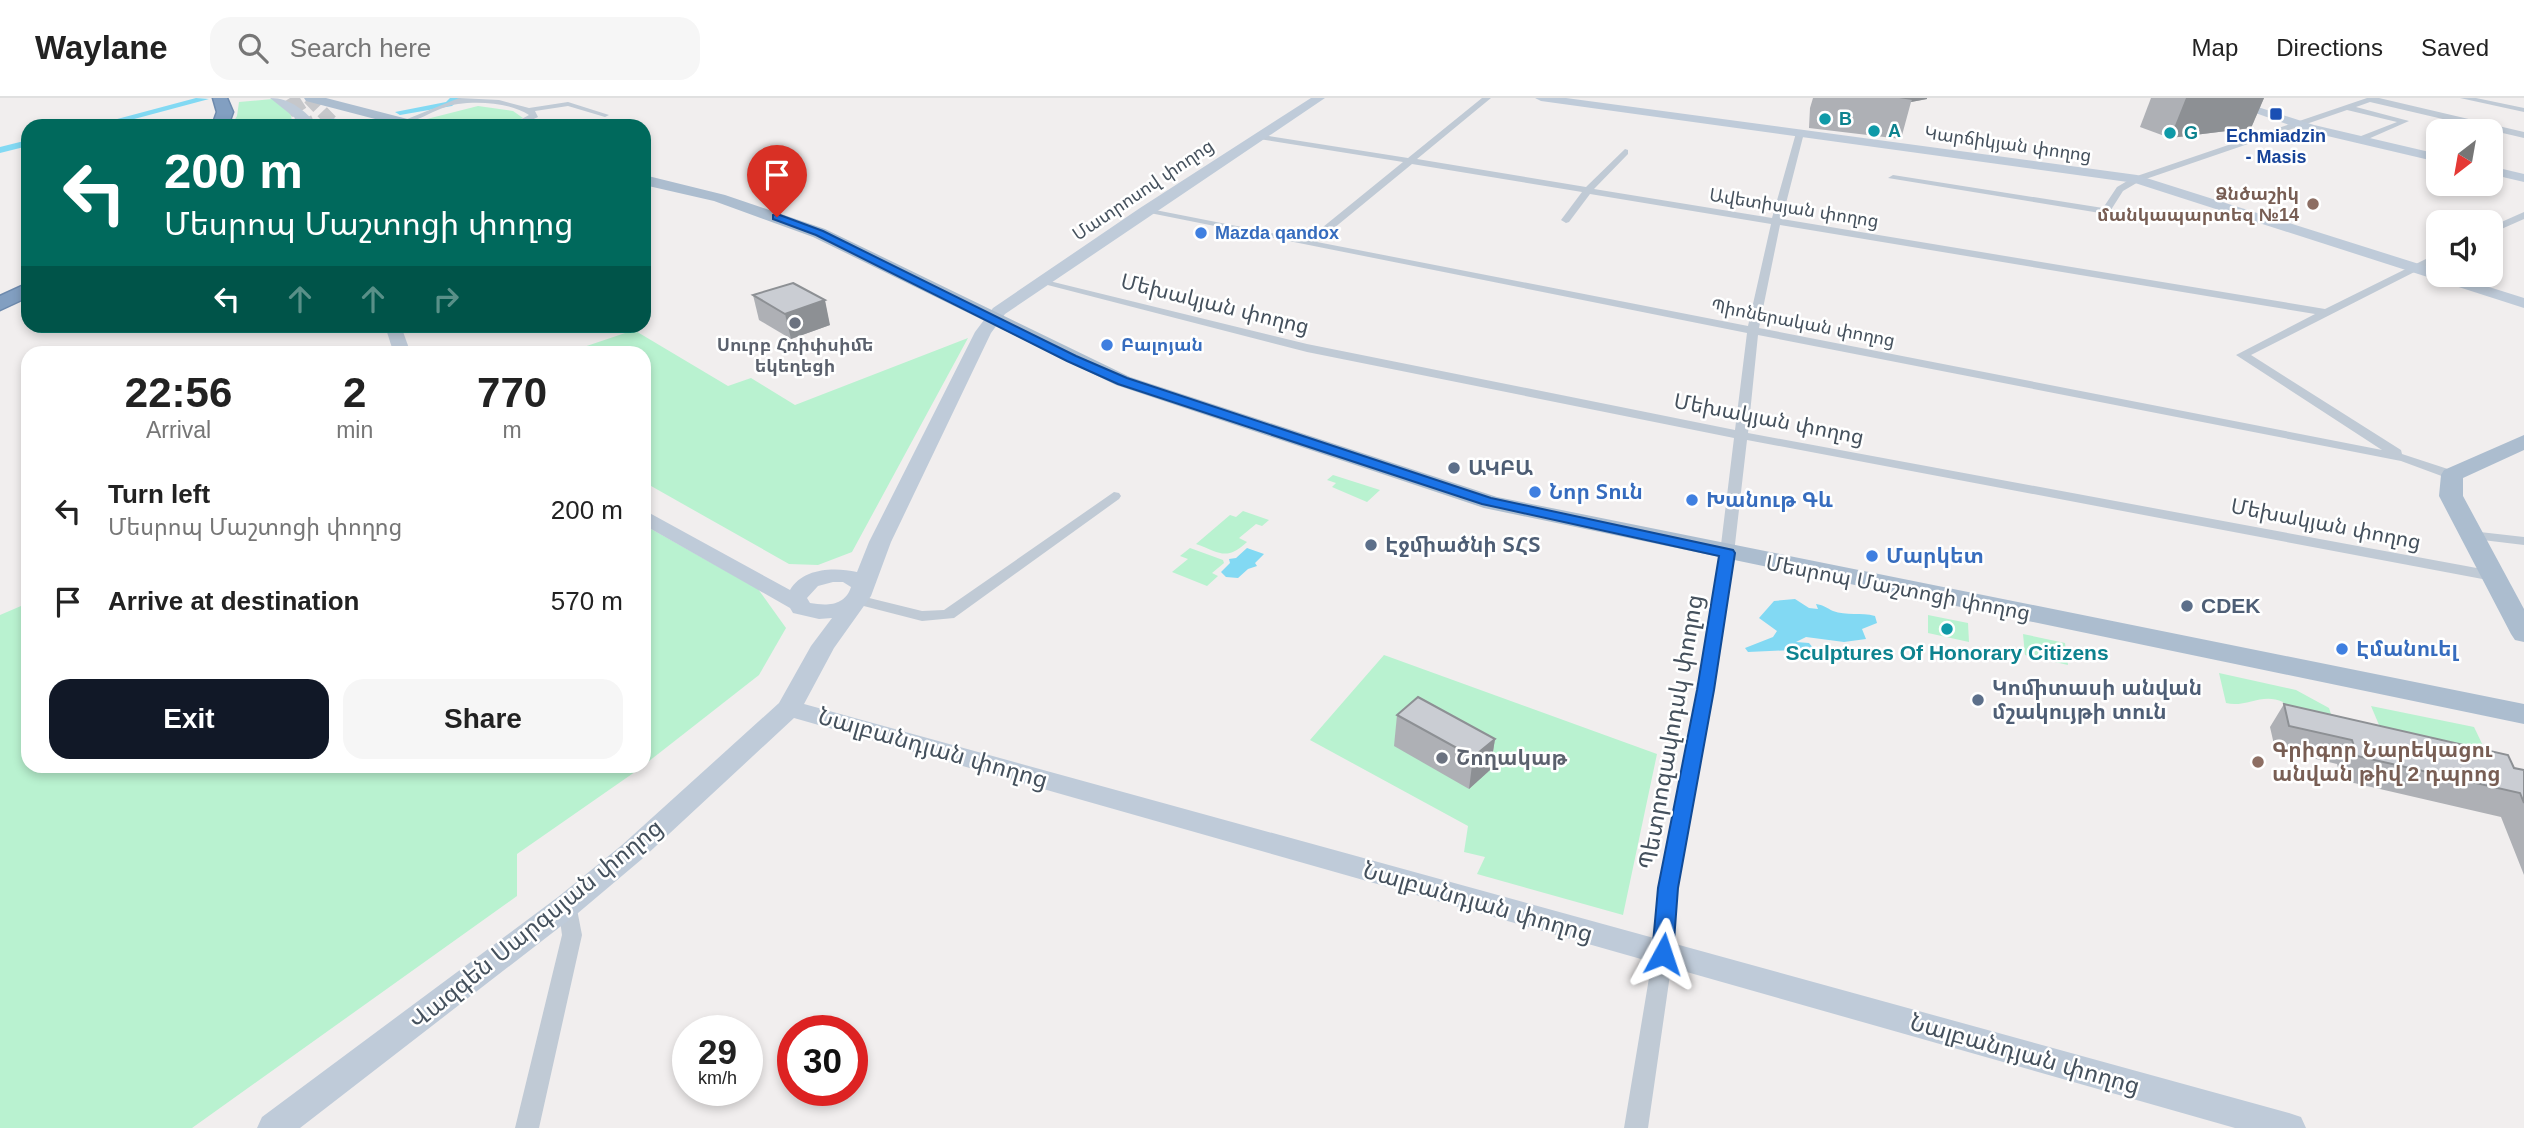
<!DOCTYPE html>
<meta charset="utf-8">
<style>
body{margin:0;font-family:Helvetica,"Noto Sans Armenian",sans-serif;background:#f6f6f6;color:#222;height:100vh;display:flex;flex-direction:column;font-size:26px;white-space:nowrap}
*{box-sizing:border-box;margin:0}
p{font-size:23px;color:#767676}
.icon{flex:none;width:38px;height:38px;fill:none;stroke:currentColor;stroke-width:2;stroke-linecap:round;stroke-linejoin:round}
.map{position:relative;flex:1;overflow:hidden}
.drawer{position:absolute;left:21px;top:248px;width:630px;height:427px;display:flex;flex-direction:column;background:#fff;border-radius:21px;box-shadow:0 4px 10px #0003}
.drawer>*{flex:none}
.guide{position:absolute;left:21px;top:21px;width:630px;height:214px;border-radius:21px;box-shadow:0 4px 10px #0003;background:#00695c;color:#fff;overflow:hidden}
.needle{width:46px;rotate:211deg}
.buttons{position:absolute;left:2426px;top:21px;display:grid;gap:14px}
.buttons a{display:grid;place-items:center;width:77px;height:77px;border-radius:14px;background:#fff;box-shadow:0 4px 10px #0003;font-size:35px}
.speed{position:absolute;left:672px;top:917px;display:flex;gap:14px;font-size:35px;font-weight:700;text-align:center}
.speed>*{display:grid;place-content:center;width:91px;height:91px;border-radius:50%;background:#fff;box-shadow:0 4px 10px #0003;line-height:1}
.speed small{font-size:18px;font-weight:400}
.speed .limit{border:10px solid #d22;background:#fff;color:#111}
.pin{position:absolute;display:grid;place-items:center;width:60px;height:60px;color:#fff;margin:-72px -30px;border-radius:50% 50% 50% 0;rotate:-45deg;box-shadow:0 0 7px #0007}
.pin .icon{rotate:45deg}
.me{position:absolute;width:77px;margin:-38px;rotate:5deg;stroke-linejoin:round;filter:drop-shadow(0 0 5px #0008)}
.turn{display:flex;align-items:center;gap:24px;height:147px;padding:0 28px;font-size:32px}
.turn .icon{width:91px;height:91px;stroke-width:2.5}
.turn b{display:block;font-size:49px;line-height:60px}
.lanes{display:flex;align-items:center;height:66px;padding:0 28px;background:#0003;justify-content:center;gap:35px;direction:ltr}
.lanes .off{opacity:.35}
.eta{display:flex;justify-content:space-evenly;align-items:center;height:119px;text-align:center}
.eta b{font-size:42px;font-weight:700;line-height:49px}
.button{display:flex;gap:14px;margin-top:auto;padding:14px 28px}
.button a{flex:1;height:80px;border-radius:21px;background:#111827;color:#fff;font-size:28px;font-weight:700;line-height:80px;text-align:center}
.button a+a{background:#f6f6f6;color:#222}
ul{padding:0;list-style:none}
li{display:flex;align-items:center;gap:21px;height:91px;padding:0 28px}
li div{flex:1}
li b{display:block;font-size:26px}
li em{font-style:normal}
header{display:flex;align-items:center;gap:42px;box-sizing:border-box;height:98px;padding:0 35px;background:#fff;border-bottom:2px solid #e0e0e0}
header strong{font-size:33px}
nav{display:flex;gap:38px;margin-inline-start:auto;font-size:24px}
.search{width:490px;height:63px;background:#f6f6f6;display:flex;align-items:center;gap:18px;box-sizing:border-box;padding:0 24px;border-radius:21px;color:#767676;font-size:26px}
.map>svg:first-child{display:block}
.green{fill:#b9f2d0}
.water{fill:#82d9f3}
.lines{fill:none;stroke-linecap:round;stroke-linejoin:round}
.canal{fill:#82d9f3;fill-rule:evenodd}
.secondary-tunnel{stroke:#c6c7ca;stroke-width:13;stroke-dasharray:13 6;stroke-linecap:butt}
.highway-tunnel{stroke:#c6c7ca;stroke-width:17;stroke-dasharray:17 9;stroke-linecap:butt}
.highway-casing{stroke:#6d8aad;stroke-width:3}
.street{fill:#c0cad5;fill-rule:evenodd}
.secondary{fill:#bfcbd9;fill-rule:evenodd}
.primary{fill:#acbdcf;fill-rule:evenodd}
.highway{fill:#829fc1;fill-rule:evenodd}
.wall{fill:#aeb0b5}
.shaded-wall{fill:#8d9094}
.building{fill:#cacdd3;stroke:#8d9094;stroke-width:2}
.route{fill:#1a73e8;stroke:#114b97;stroke-width:2}
.transit-dot{fill:#1a4fb4;stroke:#fff;stroke-width:2.5}
.culture-dot{fill:#0f9aa8;stroke:#fff;stroke-width:2.5}
.education-dot{fill:#8d6e63;stroke:#fff;stroke-width:2.5}
.shop-dot{fill:#3f7fe0;stroke:#fff;stroke-width:2.5}
.worship-dot{fill:#6b7280;stroke:#fff;stroke-width:2.5}
.service-dot{fill:#5c6f8a;stroke:#fff;stroke-width:2.5}
.labels{text-anchor:middle;stroke-width:5;stroke-linejoin:round;paint-order:stroke}
.far-culture-label{font-size:18px;font-weight:bold;fill:#0d838f;stroke:#fff;text-anchor:start}
.far-transit-label{font-size:18px;font-weight:bold;fill:#164399;stroke:#fff}
.far-street-label{font-size:18px;fill:#45515d;stroke:#fff}
.far-education-label{font-size:18px;font-weight:bold;fill:#785e54;stroke:#fff;text-anchor:end}
.far-shop-label{font-size:18px;font-weight:bold;fill:#366cbe;stroke:#fff;text-anchor:start}
.far-worship-label{font-size:18px;font-weight:bold;fill:#5b616d;stroke:#fff}
.street-label{font-size:21px;fill:#45515d;stroke:#fff}
.service-label{font-size:21px;font-weight:bold;fill:#4e5e75;stroke:#fff;text-anchor:start}
.shop-label{font-size:21px;font-weight:bold;fill:#366cbe;stroke:#fff;text-anchor:start}
.culture-label{font-size:21px;font-weight:bold;fill:#0d838f;stroke:#fff}
.education-label{font-size:21px;font-weight:bold;fill:#785e54;stroke:#fff;text-anchor:start}
.worship-label{font-size:21px;font-weight:bold;fill:#5b616d;stroke:#fff;text-anchor:start}
.near-street-label{font-size:24px;fill:#45515d;stroke:#fff}
</style>
<header>
<strong>Waylane</strong>
<div class="search"><svg class="icon" aria-label="search" viewBox="0 0 24 24"><circle cx="10" cy="10" r="6"/><path d="M15 15l6 6"/></svg>Search here</div>
<nav><a>Map</a><a>Directions</a><a>Saved</a></nav>
</header>
<div class="map">
<svg width="2524" height="1030" viewBox="0 0 2524 1030">
<rect width="100%" height="100%" fill="#f1eeee"/>
<g class="green">
<path d="M273,1L290,13L293,28H231L237,18L239,4Z"/>
<path d="M478,8L513,13L523,20L506,28H441L419,23Z"/>
<path d="M634,232L728,288L751,280L795,307L968,240L852,454L818,467L789,466L644,384V256L566,255Z"/>
<path d="M1333,377L1380,392L1367,404L1332,389L1336,385L1327,382Z"/>
<path d="M1243,413L1269,422L1262,428L1256,426L1239,440L1247,444C1226,463 1221,455 1196,446L1230,417L1236,419Z"/>
<path d="M644,427L758,491L786,530L759,577L644,667Z"/>
<path d="M1190,450L1223,462L1224,465L1212,475L1218,478L1207,488L1172,474L1188,461L1180,458Z"/>
<path d="M28,505V668L642,669L517,756V798L192,1030H0V517Z"/>
<path d="M1928,517L1968,525L1969,544L1928,535Z"/>
<path d="M2023,536L2065,545L2068,567L2025,557Z"/>
<path d="M1384,557L1657,656L1623,817L1477,776L1485,759L1464,754L1468,728L1310,642Z"/>
<path d="M2219,575L2296,592L2329,610L2335,628L2287,618L2283,604C2262,594 2246,610 2226,605Z"/>
<path d="M2371,608L2474,629L2487,656L2382,634Z"/>
</g>
<g class="water">
<path d="M1247,450L1264,456L1255,465L1257,468L1248,471L1238,480L1226,479L1221,474L1230,465L1229,461L1236,460Z"/>
<path d="M1795,501L1809,510L1818,511L1816,506C1823,507 1827,510 1833,513C1846,518 1861,514 1875,518L1877,525L1862,531L1866,541L1844,544L1806,539L1796,544L1809,545L1814,551L1748,554L1745,550L1773,539L1777,533L1759,520L1774,503Z"/>
</g>
<g class="lines">
<g class="canal">
<path d="M196,0L209,1L108,28H91Z"/>
<path d="M450,0H461L452,8L400,17L395,14L446,4Z"/>
<path d="M28,42V48L0,55V49Z"/>
</g>
<path class="secondary-tunnel" d="M309,0L332,24"/>
<path class="highway-tunnel" d="M290,0L304,22L300,28"/>
<g class="highway-casing">
<g id="highway">
<path d="M213,0H227L233,14L228,28H212L217,14Z"/>
<path d="M28,185V199L0,212V198Z"/>
</g>
</g>
<g class="street">
<path d="M459,0L499,2L529,10L568,4L609,17L605,19L568,8L535,13L538,19L519,28H509L529,17C511,5 480,3 458,6C434,9 415,28 390,28Z"/>
<path d="M1482,0H1491L1417,61L1586,89L1625,51L1628,52V56L1594,91L1772,120L1796,35L1800,32L1804,35L1782,121L2325,211L2438,155V162L2251,257L2401,352L2402,356L2457,374L2459,377L2457,380H2447L2401,363L1758,237L1748,335L2493,473L2501,478L2493,483L1747,342L1734,455L1714,592L1678,790L1673,856L1648,1030H1624L1653,856L1658,790L1698,592L1720,455L1734,340L1307,254L1036,184L1041,181L1307,246L1735,332L1747,235L1140,113L1145,110L1307,142L1403,64L1259,41L1255,38L1256,36L1408,60ZM1412,66L1582,94L1561,122L1566,125L1569,124L1590,96L1771,126L1748,228L1317,144ZM1780,127L2315,216L2236,257L2382,352L1759,230Z"/>
<path d="M2367,0H2379L2524,34V40L2370,4L2356,9L2409,23L2359,45L2356,44V40L2397,24L2347,12L2140,83L2123,93L2109,115L2106,116L1888,80L1893,77L2103,110L2117,89L2134,79Z"/>
<path d="M2460,0H2476L2524,10V14Z"/>
<path d="M2524,114V121L2490,136V129Z"/>
<path d="M1114,394L1119,395L1121,398L1119,401L954,520L922,523L852,505L849,502L857,497L922,513L944,512Z"/>
<path d="M2471,433L2524,439V447L2466,440L2464,437Z"/>
<path d="M568,799L575,801L582,837L539,1030H515L562,837L558,807L561,801Z"/>
</g>
<g class="secondary">
<path d="M270,0C291,0 305,13 318,28H305Z"/>
<path d="M1311,0H1325L1005,216L991,235L891,444L871,498L834,550L804,606L2289,1015L2301,1019L2306,1030H2235L794,620L642,761L578,815L300,1030H257L262,1019L558,799L622,747L779,605L811,548L832,520L819,521L793,515L790,510L644,427V412L790,492C803,470 834,469 857,474L869,444L975,234L993,210L1140,110ZM833,484H843L851,489C845,508 827,508 810,505L807,500L818,488Z"/>
<path d="M1535,0H1566L2137,77L2438,172V177H2451L2524,200V210L2135,85L1541,3Z"/>
<path d="M2213,0H2230L2314,27L2438,56V64L2306,33Z"/>
<path d="M332,20L336,21L340,28H328L326,24Z"/>
<path d="M2490,68L2524,76V84L2490,76Z"/>
<path d="M385,228H401L411,256H394Z"/>
</g>
<g class="primary">
<path d="M304,0H326L423,25L425,28H402L306,3Z"/>
<path d="M644,77L725,97L825,131L1130,279L1497,399L2524,606V626L1484,410L1116,287L813,139L714,103L644,87Z"/>
<path d="M2524,337V352L2463,380V398L2524,511V544L2515,542L2511,536L2439,398L2441,377L2444,372Z"/>
</g>
<use href="#highway" class="highway"/>
</g>
<g class="wall">
<path d="M1813,0H1927V1L1911,4L1901,41L1809,30L1810,10Z"/>
<path d="M2151,0H2264L2251,30L2170,40L2140,29Z"/>
<path d="M753,197L830,227L791,241L759,222Z"/>
<path d="M2284,606L2524,672V777L2501,719L2341,682L2337,666L2275,651L2270,629Z"/>
<path d="M1397,617L1495,641L1490,672L1469,691L1394,648Z"/>
</g>
<g class="shaded-wall">
<path d="M1899,0H1927V1L1911,4L1912,2Z"/>
<path d="M2186,0H2264L2251,30L2170,40Z"/>
<path d="M825,202L830,227L791,241L785,216Z"/>
<path d="M1495,641L1490,672L1469,691L1473,659Z"/>
</g>
<g class="building">
<path d="M793,185L825,202L785,216L753,197Z"/>
<path d="M1418,599L1495,641L1473,659L1397,617Z"/>
<path d="M2284,606L2508,657L2514,670L2524,672V705L2520,695L2357,658L2352,642L2289,628Z"/>
</g>
<path class="route" d="M777,116L823,133L1076,258L1127,280L1491,400L1733,452L1735,455L1714,592L1678,790L1673,856L1670,862L1663,864L1655,862L1652,856L1658,790L1697,592L1719,458L1482,406L1118,286L1067,263L816,137L773,121V117Z"/>
<rect class="transit-dot" x="2269" y="9" width="14" height="14" rx="3.5"/>
<g class="culture-dot">
<circle cx="1825" cy="21" r="7"/>
<circle cx="1874" cy="33" r="7"/>
<circle cx="2170" cy="35" r="7"/>
<circle cx="1947" cy="531" r="7"/>
</g>
<g class="education-dot">
<circle cx="2313" cy="106" r="7"/>
<circle cx="2258" cy="664" r="7"/>
</g>
<g class="shop-dot">
<circle cx="1201" cy="135" r="7"/>
<circle cx="1107" cy="247" r="7"/>
<circle cx="1535" cy="394" r="7"/>
<circle cx="1692" cy="402" r="7"/>
<circle cx="1872" cy="458" r="7"/>
<circle cx="2342" cy="551" r="7"/>
</g>
<g class="worship-dot">
<circle cx="795" cy="225" r="7"/>
<circle cx="1442" cy="660" r="7"/>
</g>
<g class="service-dot">
<circle cx="1454" cy="370" r="7"/>
<circle cx="1371" cy="447" r="7"/>
<circle cx="2187" cy="508" r="7"/>
<circle cx="1978" cy="602" r="7"/>
</g>
<g class="labels">
<g class="far-culture-label">
<text x="1839" y="27">B</text>
<text x="1888" y="39">A</text>
<text x="2184" y="41">G</text>
</g>
<g class="far-transit-label">
<text x="2276" y="44">Echmiadzin<tspan x="2276" dy="21">- Masis</tspan></text>
</g>
<g class="far-street-label">
<text transform="translate(2008 46) rotate(8)" y="6">Կարճիկյան փողոց</text>
<text transform="translate(1143 92) rotate(-34)" y="6">Մատրոսով փողոց</text>
<text transform="translate(1794 110) rotate(9)" y="6">Ավետիսյան փողոց</text>
<text transform="translate(1803 225) rotate(11)" y="6">Պիոներական փողոց</text>
</g>
<g class="far-education-label">
<text x="2299" y="102">Ձնծաշիկ<tspan x="2299" dy="21">մանկապարտեզ №14</tspan></text>
</g>
<g class="far-shop-label">
<text x="1215" y="141">Mazda qandox</text>
<text x="1121" y="253">Բալոյան</text>
</g>
<g class="far-worship-label">
<text x="795" y="253">Սուրբ Հռիփսիմե<tspan x="795" dy="21">եկեղեցի</tspan></text>
</g>
<g class="street-label">
<text transform="translate(1215 206) rotate(14)" y="7">Մեխակյան փողոց</text>
<text transform="translate(1769 321) rotate(11)" y="7">Մեխակյան փողոց</text>
<text transform="translate(2326 426) rotate(11)" y="7">Մեխակյան փողոց</text>
<text transform="translate(1898 490) rotate(11)" y="7">Մեսրոպ Մաշտոցի փողոց</text>
</g>
<g class="service-label">
<text x="1468" y="377">ԱԿԲԱ</text>
<text x="1385" y="454">Էջմիածնի ՏՀՏ</text>
<text x="2201" y="515">CDEK</text>
<text x="1992" y="597">Կոմիտասի անվան<tspan x="1992" dy="24">մշակույթի տուն</tspan></text>
</g>
<g class="shop-label">
<text x="1549" y="401">Նոր Տուն</text>
<text x="1706" y="409">Խանութ Գև</text>
<text x="1886" y="465">Մարկետ</text>
<text x="2356" y="558">Էմանուել</text>
</g>
<g class="culture-label">
<text x="1947" y="562">Sculptures Of Honorary Citizens</text>
</g>
<g class="education-label">
<text x="2272" y="659">Գրիգոր Նարեկացու<tspan x="2272" dy="24">անվան թիվ 2 դպրոց</tspan></text>
</g>
<g class="worship-label">
<text x="1456" y="667">Շողակաթ</text>
</g>
<g class="near-street-label">
<text transform="translate(1671 634) rotate(-80)" y="8">Պետրոզավոդսկ փողոց</text>
<text transform="translate(933 650) rotate(16)" y="8">Նալբանդյան փողոց</text>
<text transform="translate(1478 804) rotate(16)" y="8">Նալբանդյան փողոց</text>
<text transform="translate(536 826) rotate(-39)" y="8">Վազգեն Սարգսյան փողոց</text>
<text transform="translate(2025 956) rotate(16)" y="8">Նալբանդյան փողոց</text>
</g>
</g>
</svg>
<div class="buttons">
<a><svg class="needle" viewBox="-14 -14 28 28"><path d="M0-13l5 13h-10z" fill="#e53935"/><path d="M0 13l5-13h-10z" fill="#767676"/></svg></a>
<a><svg class="icon" aria-label="sound" viewBox="0 0 24 24"><path d="M4 9h4l5-4v14l-5-4H4zM17 9q2 3 0 6"/></svg></a>
</div>
<div class="speed"><div>29<small>km/h</small></div><div class="limit">30</div></div>
<div class="pin" style="left:777px;top:119px;background:#d93025"><svg class="icon" aria-label="arrive" viewBox="0 0 24 24"><path d="M6 21V4h12l-3 4 3 4H6"/></svg></div>
<svg class="me" style="left:1663px;top:856px" viewBox="-20 -20 40 40"><path d="M0-17L14 15 0 8-14 15z" fill="#1a73e8" stroke="#fff" stroke-width="4"/></svg>
<div class="guide">
<div class="turn"><svg class="icon" aria-label="left" viewBox="0 0 24 24"><path d="M17 20v-9H6M10 6l-5 5 5 5"/></svg><div><b>200 m</b>Մեսրոպ Մաշտոցի փողոց</div></div>
<div class="lanes"><svg class="icon" aria-label="left" viewBox="0 0 24 24"><path d="M17 20v-9H6M10 6l-5 5 5 5"/></svg><svg class="icon off" aria-label="ahead" viewBox="0 0 24 24"><path d="M12 20V5M6 11l6-6 6 6"/></svg><svg class="icon off" aria-label="ahead" viewBox="0 0 24 24"><path d="M12 20V5M6 11l6-6 6 6"/></svg><svg class="icon off" aria-label="right" viewBox="0 0 24 24"><path d="M7 20v-9h11M14 6l5 5-5 5"/></svg></div>
</div>
<section class="drawer">
<div class="eta">
<div><b>22:56</b><p>Arrival</p></div>
<div><b>2</b><p>min</p></div>
<div><b>770</b><p>m</p></div>
</div>
<ul>
<li><svg class="icon" aria-label="left" viewBox="0 0 24 24"><path d="M17 20v-9H6M10 6l-5 5 5 5"/></svg><div><b>Turn left</b><p>Մեսրոպ Մաշտոցի փողոց</p></div><em>200 m</em></li>
<li><svg class="icon" aria-label="arrive" viewBox="0 0 24 24"><path d="M6 21V4h12l-3 4 3 4H6"/></svg><div><b>Arrive at destination</b></div><em>570 m</em></li>
</ul>
<div class="button"><a>Exit</a><a>Share</a></div>
</section>
</div>
